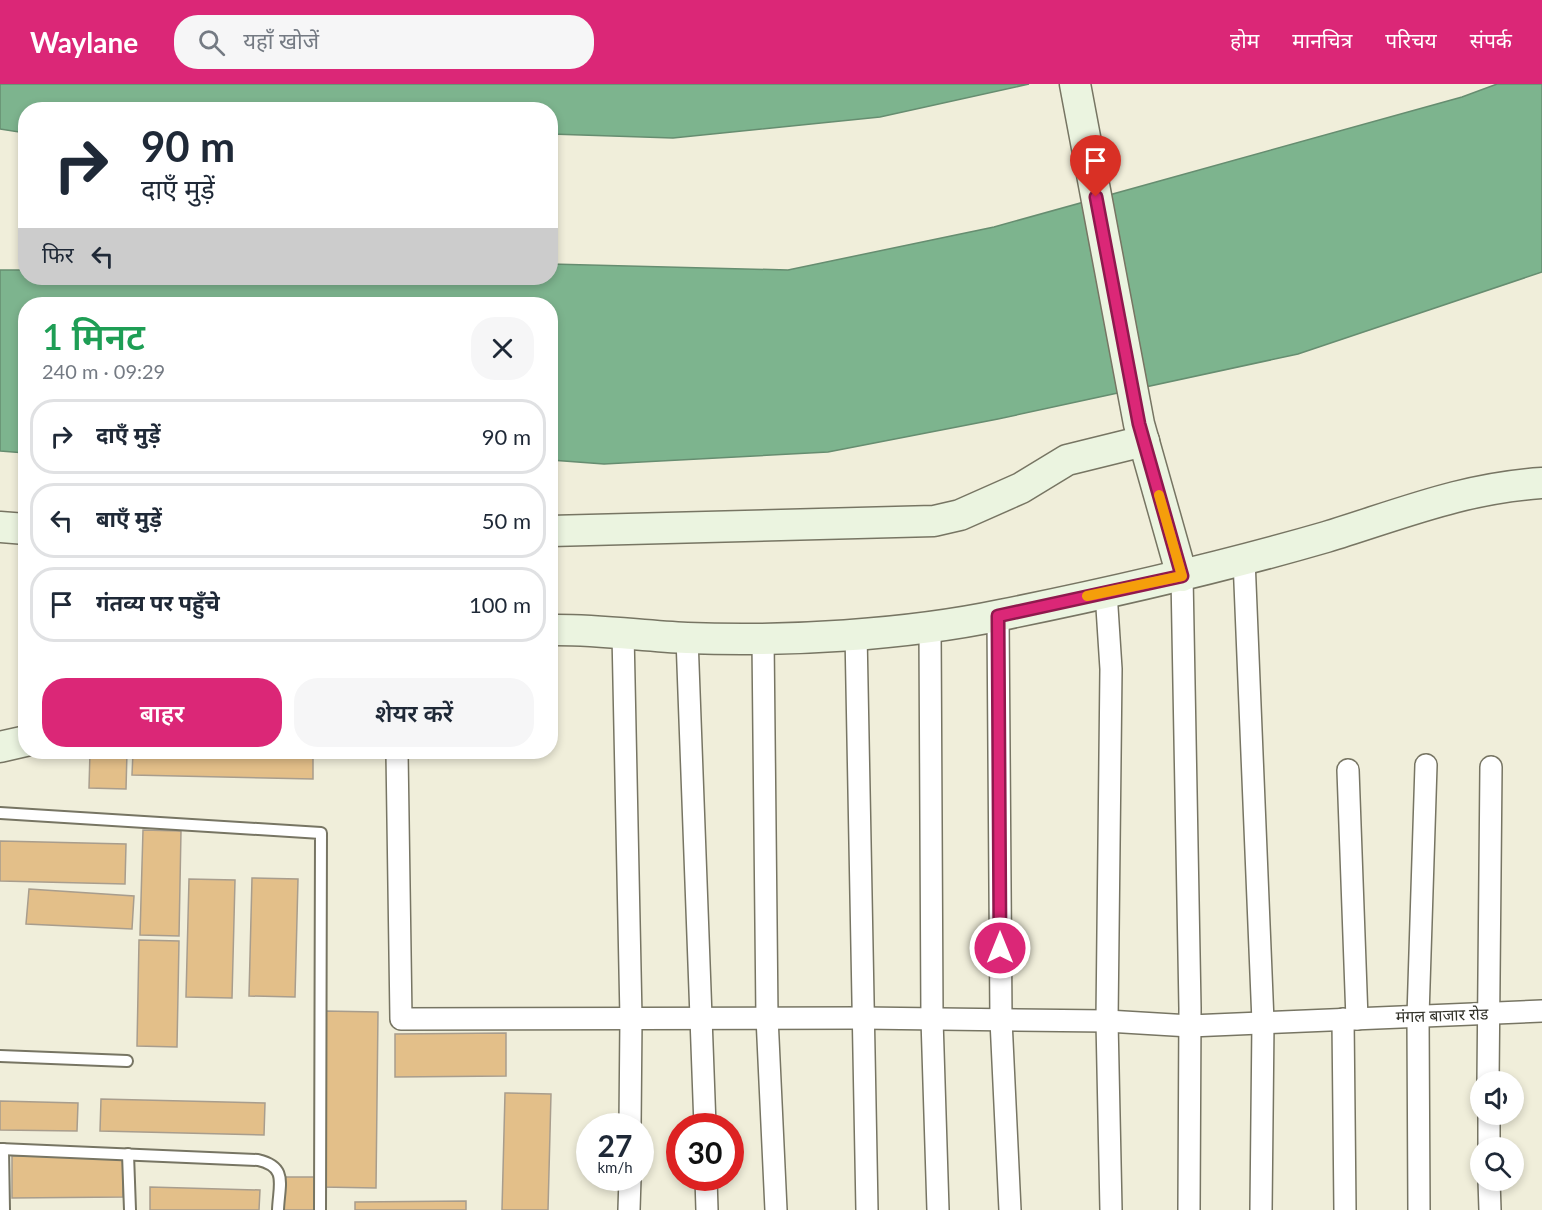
<!DOCTYPE html>
<html lang="hi">
<meta charset="utf-8">
<style>
body{margin:0;font-family:Lato,"Noto Sans Devanagari",sans-serif;background:#f6f6f7;color:#1f2937;height:100vh;display:flex;flex-direction:column;font-size:22px;white-space:nowrap}
*{box-sizing:border-box;margin:0}
p{font-size:20px;color:#747a83}
.icon{flex:none;width:33px;height:33px;fill:none;stroke:currentColor;stroke-width:2;stroke-linecap:round;stroke-linejoin:round}
.map{position:relative;flex:1;overflow:hidden}
.drawer{position:absolute;left:18px;top:213px;width:540px;height:462px;display:flex;flex-direction:column;background:#fff;border-radius:24px;box-shadow:0 3px 9px #0003}
.drawer>*{flex:none}
.guide{position:absolute;left:18px;top:18px;width:540px;height:183px;border-radius:24px;box-shadow:0 3px 9px #0003;background:#fff;color:#1f2937;overflow:hidden}
.tools{position:absolute;left:1470px;top:987px;display:grid;gap:12px}
.tools a{display:grid;place-items:center;width:54px;height:54px;border-radius:50%;background:#fff;box-shadow:0 3px 9px #0003;font-size:30px}
.speed{position:absolute;left:576px;top:1029px;display:flex;gap:12px;font-size:30px;font-weight:700;text-align:center}
.speed>*{display:grid;place-content:center;width:78px;height:78px;border-radius:50%;background:#fff;box-shadow:0 3px 9px #0003;line-height:1}
.speed small{font-size:15px;font-weight:400}
.speed .limit{border:9px solid #d22;background:#fff;color:#111}
.pin{position:absolute;display:grid;place-items:center;width:51px;height:51px;color:#fff;margin:-62px -26px;border-radius:50% 50% 50% 0;rotate:-45deg;box-shadow:0 0 6px #0007}
.pin .icon{rotate:45deg}
.me{position:absolute;width:66px;margin:-33px;rotate:0deg;stroke-linejoin:round;filter:drop-shadow(0 0 4px #0008)}
.turn{display:flex;align-items:center;gap:21px;height:126px;padding:0 24px;font-size:27px}
.turn .icon{width:78px;height:78px;stroke-width:2.5}
.turn b{display:block;font-size:42px;line-height:51px}
.then{display:flex;align-items:center;height:57px;padding:0 24px;background:#0003;gap:12px;font-size:22px}
.round{display:grid;place-items:center;flex:none;width:63px;height:63px;border-radius:24px;background:#f6f6f7}
.overview{display:flex;align-items:center;justify-content:space-between;height:102px;padding:0 24px}
h1{font-size:36px;font-weight:600;line-height:45px;color:#1e9e55}
.action{display:flex;gap:12px;margin-top:auto;padding:12px 24px}
.action a{flex:1;height:69px;border-radius:24px;background:#db2777;color:#fff;font-size:24px;font-weight:600;line-height:69px;text-align:center}
.action a+a{background:#f6f6f7;color:#1f2937}
ul{padding:0;list-style:none}
li{display:flex;align-items:center;gap:18px;height:75px;margin:0 12px 9px;padding:0 12px;border:3px solid #e0e1e3;border-radius:24px}
li div{flex:1}
li b{display:block;font-size:22px}
li em{font-style:normal}
header{display:flex;align-items:center;gap:36px;box-sizing:border-box;height:84px;padding:0 30px;background:#db2777;color:#fff}
header strong{font-size:28px}
nav{display:flex;gap:33px;margin-inline-start:auto;font-size:21px}
.search{width:420px;height:54px;background:#f6f6f7;display:flex;align-items:center;gap:15px;box-sizing:border-box;padding:0 21px;border-radius:24px;color:#747a83;font-size:22px}
.map>svg:first-child{display:block}
.water{fill:#7db48e;stroke:#668d70;stroke-width:1.5}
.building{fill:#e3bf89;stroke:#a89d8d;stroke-width:1.5}
.lines{fill:none;stroke-linecap:round;stroke-linejoin:round}
.lane-casing{stroke:#777563;stroke-width:14}
.street-casing{stroke:#777563;stroke-width:24}
.secondary-casing{stroke:#777563;stroke-width:33}
.lane{stroke:#fff;stroke-width:10}
.street{stroke:#fff;stroke-width:21}
.secondary{stroke:#ebf4e0;stroke-width:30}
.route-casing{stroke:#8e194d;stroke-width:15}
.route{stroke:#db2777;stroke-width:10}
.slow{stroke:#f59e0b;stroke-width:10}
.labels{text-anchor:middle;stroke-width:4.5;stroke-linejoin:round;paint-order:stroke}
.street-label{font-size:16px;fill:#313129;stroke:#fff}
</style>
<header>
<strong>Waylane</strong>
<div class="search"><svg class="icon" aria-label="search" viewBox="0 0 24 24"><circle cx="10" cy="10" r="6"/><path d="M15 15l6 6"/></svg>यहाँ खोजें</div>
<nav><a>होम</a><a>मानचित्र</a><a>परिचय</a><a>संपर्क</a></nav>
</header>
<div class="map">
<svg width="1542" height="1126" viewBox="0 0 1542 1126">
<rect width="100%" height="100%" fill="#f0eeda"/>
<g class="water">
<path d="M0,0H1029L880,33L673,54L551,50L550,26H26L25,49L0,45Z"/>
<path d="M1497,0H1542V188L1298,270L998,335L828,368L604,380L551,376L550,220H26L25,369L0,367V186H25L26,194H550L551,180L788,186L994,143L1462,13Z"/>
</g>
<g class="building">
<path d="M90,668H127L126,705L89,704Z"/>
<path d="M133,668H313V695L132,691Z"/>
<path d="M143,746L181,747L179,852L140,851Z"/>
<path d="M0,757L126,760L125,800L0,797Z"/>
<path d="M252,794L298,795L295,913L249,912Z"/>
<path d="M189,795L235,796L232,914L186,913Z"/>
<path d="M29,805L134,812L132,845L26,840Z"/>
<path d="M139,856L179,857L177,963L137,962Z"/>
<path d="M324,927L378,928L376,1104L322,1103Z"/>
<path d="M506,949V992L395,993V950Z"/>
<path d="M505,1009L551,1010L548,1126H502Z"/>
<path d="M101,1015L265,1019L264,1051L100,1047Z"/>
<path d="M0,1017L78,1019L77,1047L0,1046Z"/>
<path d="M123,1071V1113L12,1114V1072Z"/>
<path d="M284,1093H317L316,1126H284Z"/>
<path d="M150,1103L260,1106L259,1126H150Z"/>
<path d="M466,1117V1126H355V1118Z"/>
</g>
<g class="lines">
<g class="lane-casing">
<g id="lane">
<path d="M0,729L321,749L320,1126"/>
<path d="M0,972L127,977"/>
<path d="M0,1065L258,1076C288,1083 279,1100 278,1126"/>
<path d="M3,1065L4,1126"/>
<path d="M128,1070L130,1126"/>
</g>
</g>
<g class="street-casing">
<g id="street">
<path d="M1244,475L1263,938L1261,1126"/>
<path d="M1182,492L1190,924L1189,1126"/>
<path d="M1106,508L1111,585L1107,937L1111,1126"/>
<path d="M998,532L1001,936L1010,1126"/>
<path d="M930,542L932,935L938,1126"/>
<path d="M623,549L631,934L630,1042"/>
<path d="M856,549L867,1126"/>
<path d="M687,554L705,1042"/>
<path d="M763,555L767,933L776,1126"/>
<path d="M397,668L401,935L862,934L1107,937L1190,942L1542,927"/>
<path d="M1348,686L1357,935"/>
<path d="M1343,935L1345,1126"/>
<path d="M1488,998L1491,683"/>
<path d="M1489,1030V1064"/>
<path d="M706,1094L707,1126"/>
<path d="M1489,1096L1490,1126"/>
<path d="M629,1126L630,1094"/>
<path d="M1419,1126L1418,932L1426,681"/>
</g>
</g>
<g class="secondary-casing">
<g id="secondary">
<path d="M1075,0L1139,340L1182,492"/>
<path d="M0,443L26,445"/>
<path d="M550,447L934,437L960,431L1021,404L1067,376L1144,357"/>
<path d="M550,546C596,545 642,552 687,554C784,558 906,551 1001,531C1110,509 1219,484 1326,453C1401,430 1463,404 1542,399"/>
<path d="M0,663L26,657"/>
</g>
</g>
<use href="#lane" class="lane"/>
<use href="#street" class="street"/>
<use href="#secondary" class="secondary"/>
</g>
<g class="lines">
<g class="route-casing">
<path id="route" d="M1000,864L998,532L1182,492L1139,340L1096,113"/>
</g>
<use href="#route" class="route"/>
<path class="slow" d="M1087,512L1182,492L1159,411"/>
</g>
<g class="labels">
<g class="street-label">
<text transform="translate(1442 931) rotate(-2)" y="6">मंगल बाजार रोड</text>
</g>
</g>
</svg>
<div class="tools">
<a><svg class="icon" aria-label="sound" viewBox="0 0 24 24"><path d="M4 9h4l5-4v14l-5-4H4zM17 9q2 3 0 6"/></svg></a>
<a><svg class="icon" aria-label="search" viewBox="0 0 24 24"><circle cx="10" cy="10" r="6"/><path d="M15 15l6 6"/></svg></a>
</div>
<div class="speed"><div>27<small>km/h</small></div><div class="limit">30</div></div>
<div class="pin" style="left:1096px;top:113px;background:#d93025"><svg class="icon" aria-label="arrive" viewBox="0 0 24 24"><path d="M6 21V4h12l-3 4 3 4H6"/></svg></div>
<svg class="me" style="left:1000px;top:864px" viewBox="-20 -20 40 40"><circle r="17" fill="#db2777" stroke="#fff" stroke-width="3"/><path d="M0-11L8 9 0 5-8 9z" fill="#fff"/></svg>
<div class="guide">
<div class="turn"><svg class="icon" aria-label="right" viewBox="0 0 24 24"><path d="M7 20v-9h11M14 6l5 5-5 5"/></svg><div><b>90 m</b>दाएँ मुड़ें</div></div>
<div class="then">फिर<svg class="icon" aria-label="left" viewBox="0 0 24 24"><path d="M17 20v-9H6M10 6l-5 5 5 5"/></svg></div>
</div>
<section class="drawer">
<div class="overview"><div><h1>1 मिनट</h1><p>240 m · 09:29</p></div><a class="round"><svg class="icon" aria-label="close" viewBox="0 0 24 24"><path d="M6 6l12 12M18 6L6 18"/></svg></a></div>
<ul>
<li><svg class="icon" aria-label="right" viewBox="0 0 24 24"><path d="M7 20v-9h11M14 6l5 5-5 5"/></svg><div><b>दाएँ मुड़ें</b></div><em>90 m</em></li>
<li><svg class="icon" aria-label="left" viewBox="0 0 24 24"><path d="M17 20v-9H6M10 6l-5 5 5 5"/></svg><div><b>बाएँ मुड़ें</b></div><em>50 m</em></li>
<li><svg class="icon" aria-label="arrive" viewBox="0 0 24 24"><path d="M6 21V4h12l-3 4 3 4H6"/></svg><div><b>गंतव्य पर पहुँचे</b></div><em>100 m</em></li>
</ul>
<div class="action"><a>बाहर</a><a>शेयर करें</a></div>
</section>
</div>
